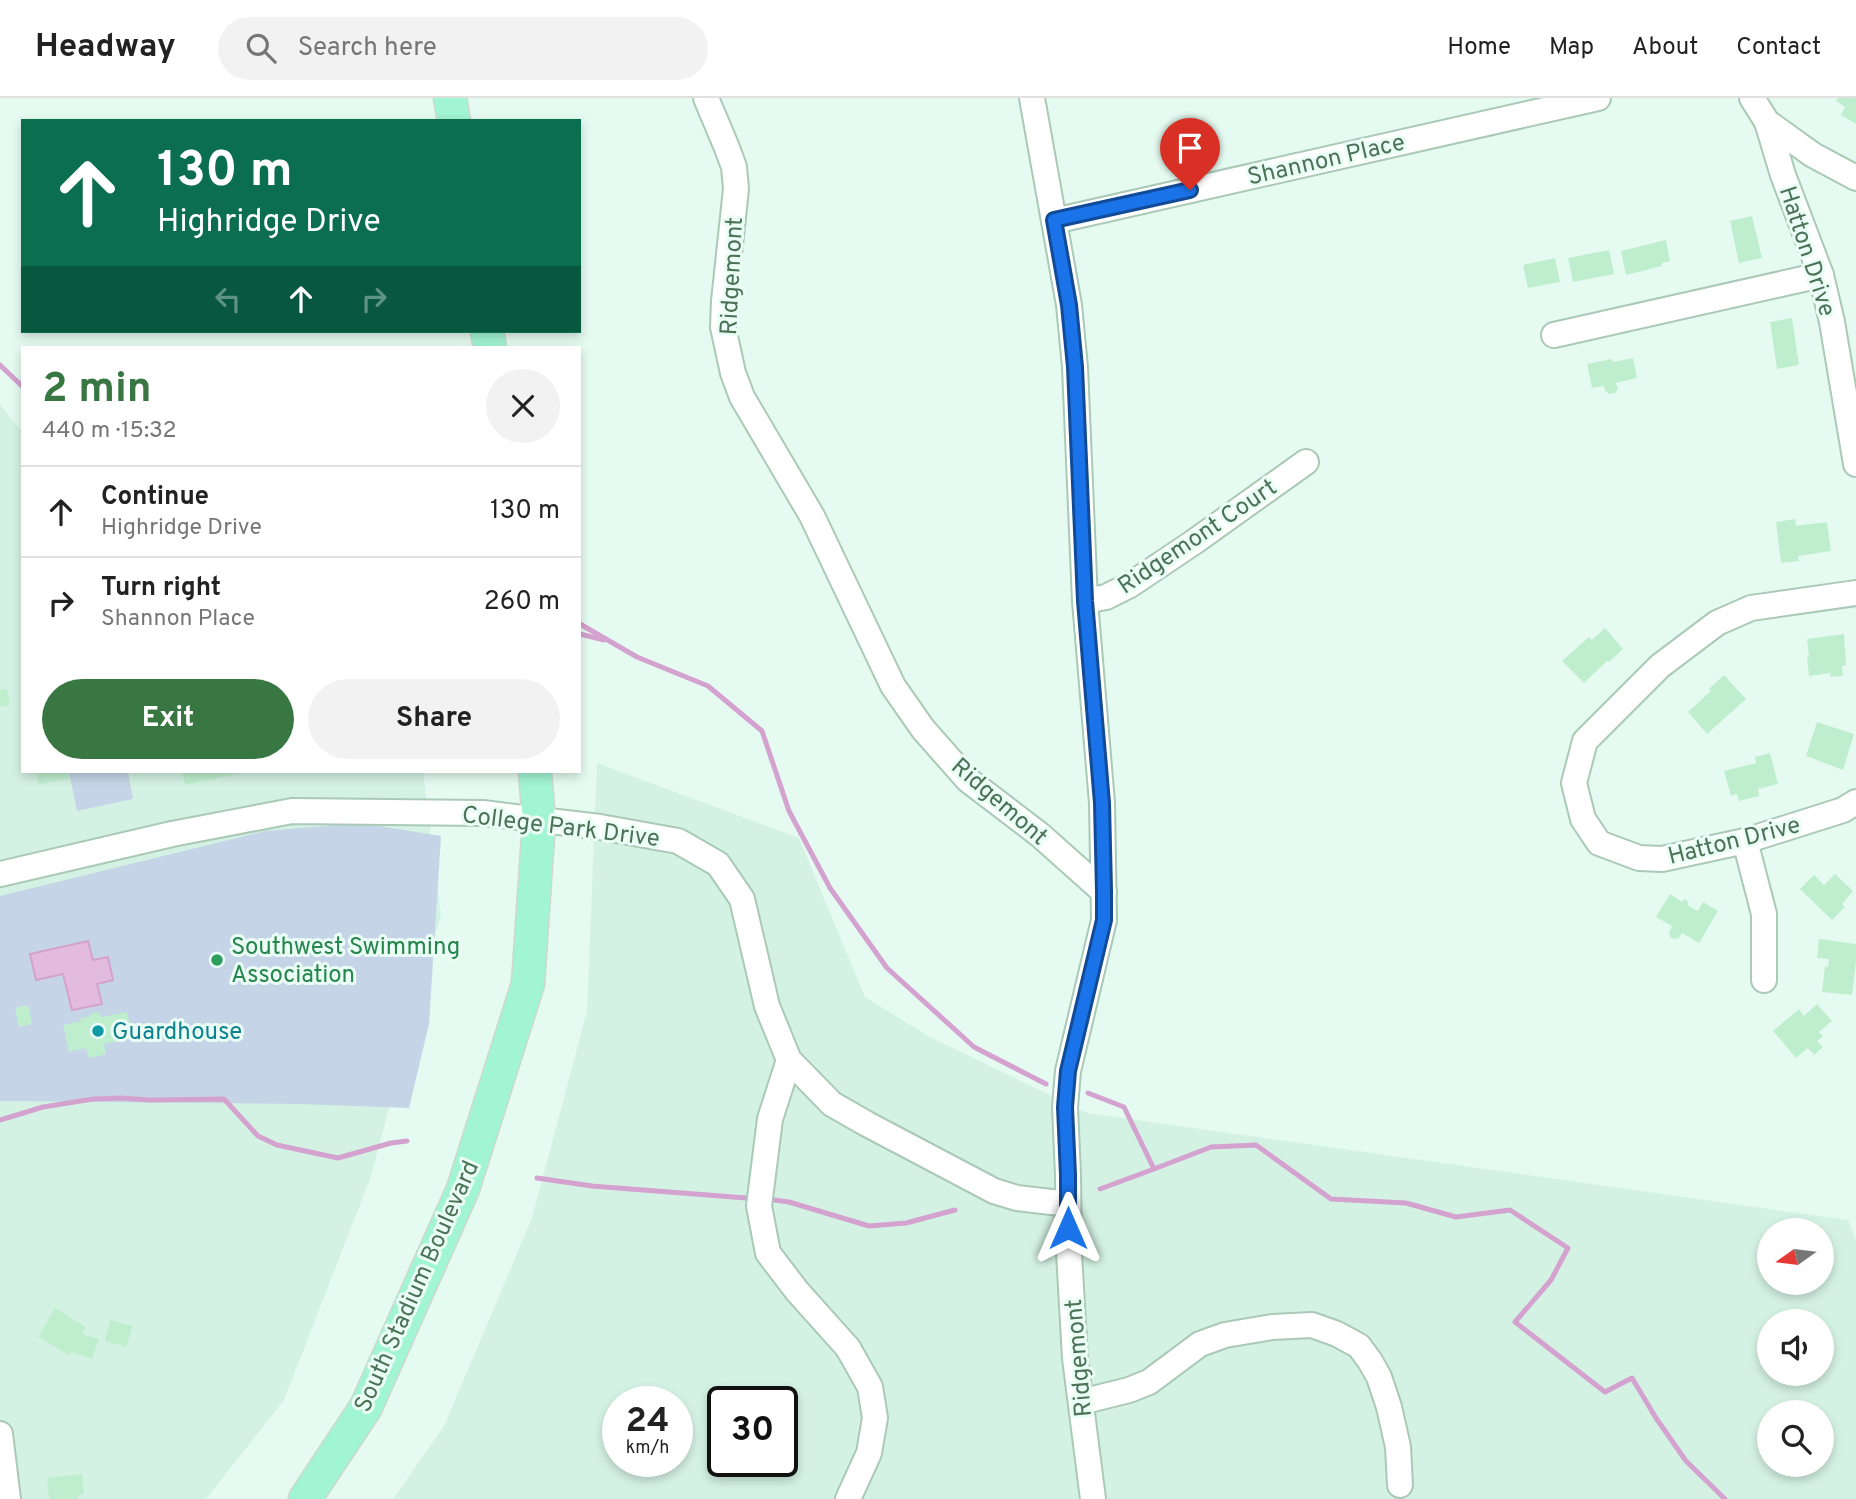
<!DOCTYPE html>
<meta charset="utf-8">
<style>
body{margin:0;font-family:Overpass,sans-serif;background:#f2f2f2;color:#222;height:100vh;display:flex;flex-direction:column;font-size:26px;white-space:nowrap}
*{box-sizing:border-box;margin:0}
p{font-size:23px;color:#767676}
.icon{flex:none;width:38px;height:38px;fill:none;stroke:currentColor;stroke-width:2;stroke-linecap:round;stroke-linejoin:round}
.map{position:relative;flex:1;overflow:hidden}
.sheet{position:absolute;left:21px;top:248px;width:560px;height:427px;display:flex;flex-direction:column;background:#fff;border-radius:0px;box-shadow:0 4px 10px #0003}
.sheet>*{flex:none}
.top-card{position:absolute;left:21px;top:21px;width:560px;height:214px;border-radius:0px;box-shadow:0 4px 10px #0003;background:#0b6e4f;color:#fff;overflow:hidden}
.needle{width:46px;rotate:256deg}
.fabs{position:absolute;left:1757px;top:1120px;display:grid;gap:14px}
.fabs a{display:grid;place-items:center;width:77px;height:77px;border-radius:50%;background:#fff;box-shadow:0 4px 10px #0003;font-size:35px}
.speed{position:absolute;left:602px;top:1288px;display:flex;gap:14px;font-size:35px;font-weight:700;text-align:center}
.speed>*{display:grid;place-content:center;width:91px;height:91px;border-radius:50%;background:#fff;box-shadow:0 4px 10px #0003;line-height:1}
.speed small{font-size:18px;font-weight:400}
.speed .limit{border:4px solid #111;border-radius:10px;background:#fff;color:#111}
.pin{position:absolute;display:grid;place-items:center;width:60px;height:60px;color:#fff;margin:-72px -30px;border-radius:50% 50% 50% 0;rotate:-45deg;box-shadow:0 0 7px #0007}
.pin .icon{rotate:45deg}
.me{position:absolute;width:77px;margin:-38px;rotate:0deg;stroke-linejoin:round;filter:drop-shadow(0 0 5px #0008)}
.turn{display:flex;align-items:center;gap:24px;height:147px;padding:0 21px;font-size:32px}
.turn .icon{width:91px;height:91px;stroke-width:2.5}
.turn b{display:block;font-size:49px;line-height:60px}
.lanes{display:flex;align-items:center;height:66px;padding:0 21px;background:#0003;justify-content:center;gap:35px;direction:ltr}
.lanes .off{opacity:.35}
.round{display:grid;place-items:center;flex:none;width:74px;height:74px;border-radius:37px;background:#f2f2f2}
.overview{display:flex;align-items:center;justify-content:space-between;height:119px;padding:0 21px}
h1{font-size:42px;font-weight:700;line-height:52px;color:#387642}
.cta{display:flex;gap:14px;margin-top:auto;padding:14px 21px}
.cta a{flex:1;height:80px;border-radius:42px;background:#387642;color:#fff;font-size:28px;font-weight:700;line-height:80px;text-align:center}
.cta a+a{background:#f2f2f2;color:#222}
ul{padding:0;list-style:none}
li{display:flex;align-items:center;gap:21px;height:91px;padding:0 21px;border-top:2px solid #e0e0e0}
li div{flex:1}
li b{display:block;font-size:26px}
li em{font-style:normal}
header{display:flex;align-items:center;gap:42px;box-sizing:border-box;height:98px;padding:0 35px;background:#fff;border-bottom:2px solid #e0e0e0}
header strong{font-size:33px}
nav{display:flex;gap:38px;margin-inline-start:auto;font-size:24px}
.search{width:490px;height:63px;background:#f2f2f2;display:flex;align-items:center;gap:18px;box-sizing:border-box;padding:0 24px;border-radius:38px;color:#767676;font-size:26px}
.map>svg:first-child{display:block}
.residential{fill:#d4f2e3;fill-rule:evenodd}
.green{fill:#c5d5e7}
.water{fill:#e3bbdf;stroke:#d4a2cf;stroke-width:2}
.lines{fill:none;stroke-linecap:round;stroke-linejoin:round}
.stream{stroke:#d4a2cf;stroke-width:5}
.building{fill:#bfeecf}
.minor-casing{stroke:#aac9b6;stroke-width:28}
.major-casing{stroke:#cdd8d0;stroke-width:35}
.minor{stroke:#fff;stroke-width:24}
.major{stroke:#a2f5d2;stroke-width:32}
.route-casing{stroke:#114b97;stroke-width:18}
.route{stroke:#1a73e8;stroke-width:12}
.leisure-dot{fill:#2e9e5b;stroke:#ebfef6;stroke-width:2.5}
.culture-dot{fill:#0f9aa8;stroke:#ebfef6;stroke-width:2.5}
.labels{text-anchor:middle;stroke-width:6;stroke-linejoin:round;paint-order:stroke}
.street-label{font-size:24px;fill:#4c7258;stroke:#ebfef6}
.leisure-label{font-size:24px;fill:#27864d;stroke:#ebfef6;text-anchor:start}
.culture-label{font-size:24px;fill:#0d838f;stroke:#ebfef6;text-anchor:start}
</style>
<header>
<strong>Headway</strong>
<div class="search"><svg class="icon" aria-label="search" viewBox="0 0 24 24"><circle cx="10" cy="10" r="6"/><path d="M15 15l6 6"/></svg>Search here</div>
<nav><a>Home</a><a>Map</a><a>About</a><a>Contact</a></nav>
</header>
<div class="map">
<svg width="1856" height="1401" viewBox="0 0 1856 1401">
<rect width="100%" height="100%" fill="#e5fbf1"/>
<g class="residential">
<path d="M0,307L23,335V674H423L441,817L370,1081L284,1302L206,1401H0Z"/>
<path d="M597,665L799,740L865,899L930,939L1087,1015L1848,1122L1856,1142V1401H393L444,1328L532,1120L587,913ZM1769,1132H1822V1185H1769ZM1769,1223H1822V1276H1769ZM618,1304H677V1363H618ZM723,1304H782V1363H723ZM1769,1314H1822V1367H1769Z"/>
</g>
<g class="green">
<path d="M69,674H128L133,701L77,713Z"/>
<path d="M360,725L441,738L429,926L409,1010L297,1006L0,1003V798L265,733Z"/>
</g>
<path class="water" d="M88,843L93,862L108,859L113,882L97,886L102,906L72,912L63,876L36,882L30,856Z"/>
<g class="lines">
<g class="stream">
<path d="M0,267L23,289"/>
<path d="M580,526L637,559L708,588L762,633L789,713L830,790L887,870L974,949L1046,986"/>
<path d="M580,536L604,542"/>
<path d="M1088,995L1124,1009L1154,1071L1211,1049L1256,1047L1331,1101L1406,1105L1456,1119L1510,1112L1568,1150L1551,1182L1515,1224L1605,1294L1632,1280L1656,1320L1686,1363L1725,1401"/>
<path d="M0,1022L43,1009L93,1001L121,1000L149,1002L224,1001L258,1038L277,1047L338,1060L391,1045L407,1043"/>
<path d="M537,1080L592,1088L746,1100"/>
<path d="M1100,1091L1154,1071"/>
<path d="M774,1102L789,1104L869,1128L906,1125L955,1112"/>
</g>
</g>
<g class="building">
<path d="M1838,0H1856V26L1841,17L1845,9L1836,3Z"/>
<path d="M1752,118L1762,160L1739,165L1730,123Z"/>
<path d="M1666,142L1670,163L1662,165V168L1626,177L1621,153Z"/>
<path d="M1609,152L1614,176L1573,184L1568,160Z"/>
<path d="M1555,160L1560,184L1528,190L1523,167Z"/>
<path d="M1792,220L1799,267L1777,271L1770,224Z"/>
<path d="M1633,260L1637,280L1616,285L1618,291L1615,295L1609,296L1605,293L1604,288L1592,290L1587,266L1612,261L1613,264Z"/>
<path d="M1795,421L1796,428L1827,424L1831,453L1798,458L1799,463L1781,465L1776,424Z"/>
<path d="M1605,530L1623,551L1609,564L1607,563L1584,585L1562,563L1589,539L1592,542Z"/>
<path d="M1844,536L1846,567L1842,568L1843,578L1831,579L1830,575L1809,578L1807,559H1809L1807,541Z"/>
<path d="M1724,577L1746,601L1707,636L1688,614L1711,593L1709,591Z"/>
<path d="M7,591L10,607L0,609V592Z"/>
<path d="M1817,624L1854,636L1843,672L1806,658Z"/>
<path d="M1770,655L1778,686L1758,691L1759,698L1739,703L1737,696L1731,698L1724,673L1756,665L1755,659Z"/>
<path d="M36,674H69L70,680L39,686Z"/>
<path d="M182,674H241V675L185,687Z"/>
<path d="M1835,776L1853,793L1842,806L1845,809L1832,822L1800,791L1814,777L1824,787Z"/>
<path d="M1670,796L1682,804L1684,801L1689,804L1687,807L1698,813L1703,804L1718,813L1699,845L1682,835L1679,840L1674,841L1670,839L1669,834L1672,828L1656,819Z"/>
<path d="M1819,841L1856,846V863L1852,897L1822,894L1825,868L1828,869L1829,861L1817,860Z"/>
<path d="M1817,906L1832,923L1819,934L1823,938L1817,943L1823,949L1814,957L1808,950L1796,960L1773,933L1799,911L1804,918Z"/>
<path d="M28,907L32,926L19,929L15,910Z"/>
<path d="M97,914V916L100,915L101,919L127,914L133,940L104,946L106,956L89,960L86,950L69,954L63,927L81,923L80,920L91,918L90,916Z"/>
<path d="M55,1210L86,1229L82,1236L99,1241L92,1261L70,1254L69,1257L38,1239Z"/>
<path d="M110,1222L133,1228L126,1249L105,1243Z"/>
<path d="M82,1376L84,1396L78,1397V1401H49L47,1380Z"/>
</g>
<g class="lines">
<g class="minor-casing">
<g id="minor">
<path d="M706,0L727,50L734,69L736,91L724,203L723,229L733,275L742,299L812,418L893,588L923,631L968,682L1040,737L1104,794"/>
<path d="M1032,0L1069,207L1075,269L1085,503L1102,705L1104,822L1068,973L1065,1009L1068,1077L1069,1155L1075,1260L1093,1401"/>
<path d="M1752,0L1767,24L1813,57L1856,80"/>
<path d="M1767,24L1783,77L1821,177L1832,224L1856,366"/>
<path d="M1054,123L1598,0"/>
<path d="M1554,237L1821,177"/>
<path d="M1856,495L1751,510L1717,525L1660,568L1585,643L1574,685L1583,721L1599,745L1639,760L1662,761L1745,743L1843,712L1856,704"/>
<path d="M1085,503L1106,499L1130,487L1194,444L1306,364"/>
<path d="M1745,743L1764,816V882"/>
<path d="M0,776L172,736L292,713L483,715L600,729L678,743L718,766L742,801L767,908L789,962L832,1006L867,1026L994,1093L1017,1100L1068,1106"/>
<path d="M789,962L770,1021L759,1108L768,1155L797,1193L848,1250L870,1289L875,1320L869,1355L848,1401"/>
<path d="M1081,1304L1129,1292L1149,1284L1200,1246L1225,1237L1272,1229L1312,1227L1337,1236L1359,1248L1370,1263L1379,1279L1389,1309L1398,1349L1400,1387"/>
<path d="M0,1336L8,1401"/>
</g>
</g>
<g class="major-casing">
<g id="major">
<path d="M450,0L454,23"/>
<path d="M487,233L490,250"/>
<path d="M305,1401L366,1309L463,1091L528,886L539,723L535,674"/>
</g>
</g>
<use href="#minor" class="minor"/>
<use href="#major" class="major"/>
</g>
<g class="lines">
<g class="route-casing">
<path id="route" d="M1068,1130V1077L1065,1009L1068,973L1104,822V793L1102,705L1085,503L1075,269L1069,207L1054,122L1190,92"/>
</g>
<use href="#route" class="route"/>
</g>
<circle class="leisure-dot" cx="217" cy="862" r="7"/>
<circle class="culture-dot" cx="98" cy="933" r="7"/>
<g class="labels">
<g class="street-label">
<text transform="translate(1326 61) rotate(-13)" y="8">Shannon Place</text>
<text transform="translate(1808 153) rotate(72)" y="8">Hatton Drive</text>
<text transform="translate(731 178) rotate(-87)" y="8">Ridgemont</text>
<text transform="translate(1197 438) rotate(-34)" y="8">Ridgemont Court</text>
<text transform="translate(1000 703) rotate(41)" y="8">Ridgemont</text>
<text transform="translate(561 728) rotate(7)" y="8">College Park Drive</text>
<text transform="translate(1734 742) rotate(-14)" y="8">Hatton Drive</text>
<text transform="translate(416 1188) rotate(-66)" y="8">South Stadium Boulevard</text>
<text transform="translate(1078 1260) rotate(-95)" y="8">Ridgemont</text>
</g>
<g class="leisure-label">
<text x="231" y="856">Southwest Swimming<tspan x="231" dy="28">Association</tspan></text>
</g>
<g class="culture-label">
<text x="112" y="941">Guardhouse</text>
</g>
</g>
</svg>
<div class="fabs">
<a><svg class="needle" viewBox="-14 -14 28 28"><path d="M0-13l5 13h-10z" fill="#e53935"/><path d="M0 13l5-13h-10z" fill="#767676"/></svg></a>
<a><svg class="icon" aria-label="sound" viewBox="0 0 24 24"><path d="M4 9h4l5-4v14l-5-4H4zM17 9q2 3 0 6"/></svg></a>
<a><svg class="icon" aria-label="search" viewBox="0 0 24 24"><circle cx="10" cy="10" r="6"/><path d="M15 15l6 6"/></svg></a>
</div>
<div class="speed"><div>24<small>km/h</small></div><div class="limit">30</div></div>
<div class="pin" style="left:1190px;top:92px;background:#d93025"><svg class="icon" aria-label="arrive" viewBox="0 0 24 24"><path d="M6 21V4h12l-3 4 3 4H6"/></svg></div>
<svg class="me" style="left:1068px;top:1130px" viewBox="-20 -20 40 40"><path d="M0-17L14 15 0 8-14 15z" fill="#1a73e8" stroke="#fff" stroke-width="4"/></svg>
<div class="top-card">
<div class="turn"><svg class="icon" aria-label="ahead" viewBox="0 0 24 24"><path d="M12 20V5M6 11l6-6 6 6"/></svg><div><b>130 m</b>Highridge Drive</div></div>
<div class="lanes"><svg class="icon off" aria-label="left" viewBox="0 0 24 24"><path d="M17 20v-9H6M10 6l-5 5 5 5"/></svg><svg class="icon" aria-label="ahead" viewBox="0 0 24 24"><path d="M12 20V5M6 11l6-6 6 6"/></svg><svg class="icon off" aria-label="right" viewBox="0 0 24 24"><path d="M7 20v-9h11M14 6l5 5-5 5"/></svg></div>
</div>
<section class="sheet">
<div class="overview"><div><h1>2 min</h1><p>440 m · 15:32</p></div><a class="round"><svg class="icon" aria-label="close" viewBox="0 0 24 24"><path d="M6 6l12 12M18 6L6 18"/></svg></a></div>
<ul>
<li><svg class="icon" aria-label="ahead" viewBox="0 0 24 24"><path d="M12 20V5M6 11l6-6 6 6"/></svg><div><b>Continue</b><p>Highridge Drive</p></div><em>130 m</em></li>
<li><svg class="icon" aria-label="right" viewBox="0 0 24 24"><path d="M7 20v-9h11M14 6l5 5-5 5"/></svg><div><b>Turn right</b><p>Shannon Place</p></div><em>260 m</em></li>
</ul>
<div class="cta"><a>Exit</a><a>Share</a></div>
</section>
</div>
